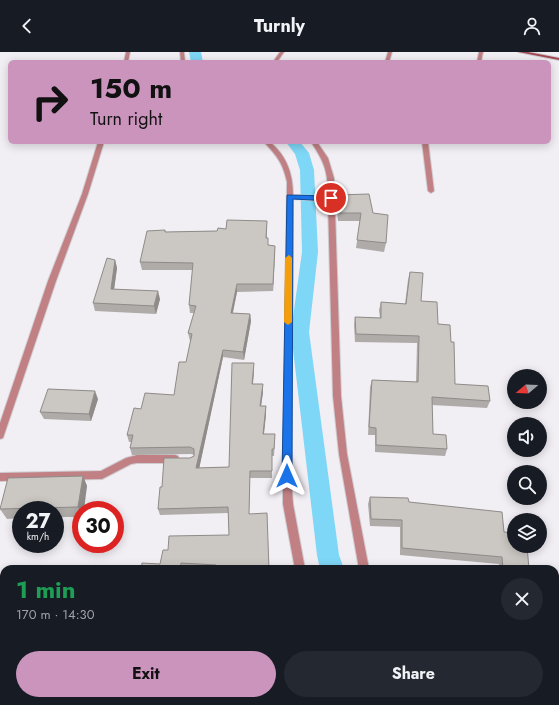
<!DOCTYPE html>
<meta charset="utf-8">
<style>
body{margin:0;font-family:Jost,sans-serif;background:#242831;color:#f1f3f6;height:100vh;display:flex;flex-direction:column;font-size:15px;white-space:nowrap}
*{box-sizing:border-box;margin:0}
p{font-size:13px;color:#9ea1a6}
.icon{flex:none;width:22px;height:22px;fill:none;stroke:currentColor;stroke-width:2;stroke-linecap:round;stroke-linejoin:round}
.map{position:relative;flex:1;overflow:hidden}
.sheet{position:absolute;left:0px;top:513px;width:559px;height:140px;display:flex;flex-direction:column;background:#171b24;border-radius:12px 12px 0 0;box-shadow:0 2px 10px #0003}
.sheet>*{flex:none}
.banner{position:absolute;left:8px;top:8px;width:543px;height:84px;border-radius:6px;box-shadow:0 2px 10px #0003;background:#ca94bd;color:#111;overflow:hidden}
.needle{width:26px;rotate:251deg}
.fabs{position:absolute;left:507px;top:317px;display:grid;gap:8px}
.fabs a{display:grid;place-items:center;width:40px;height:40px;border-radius:50%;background:#171b24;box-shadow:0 2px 10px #0003;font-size:20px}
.speed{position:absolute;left:12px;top:449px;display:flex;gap:8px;font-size:20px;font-weight:700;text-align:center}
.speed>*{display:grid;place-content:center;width:52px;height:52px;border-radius:50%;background:#171b24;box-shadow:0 2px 10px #0003;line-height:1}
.speed small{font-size:10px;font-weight:400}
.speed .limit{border:6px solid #d22;background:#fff;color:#111}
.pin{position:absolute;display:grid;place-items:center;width:34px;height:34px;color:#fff;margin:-17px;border:2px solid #fff;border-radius:50%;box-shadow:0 1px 4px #0007}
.me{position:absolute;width:44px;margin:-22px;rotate:0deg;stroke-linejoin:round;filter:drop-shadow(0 0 3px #0008)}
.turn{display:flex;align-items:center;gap:14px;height:84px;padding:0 16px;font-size:18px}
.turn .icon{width:52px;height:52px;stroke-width:2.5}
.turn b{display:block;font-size:28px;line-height:34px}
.round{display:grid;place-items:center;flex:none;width:42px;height:42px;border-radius:21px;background:#242831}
.head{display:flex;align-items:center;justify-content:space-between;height:68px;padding:0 16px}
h1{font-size:24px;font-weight:700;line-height:30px;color:#1e9e55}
.primary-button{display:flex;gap:8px;margin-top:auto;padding:8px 16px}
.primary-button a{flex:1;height:46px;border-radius:24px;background:#ca94bd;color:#111;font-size:16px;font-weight:700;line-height:46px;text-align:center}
.primary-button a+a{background:#242831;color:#f1f3f6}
header{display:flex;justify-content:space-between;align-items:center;height:52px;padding:0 16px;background:#171b24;font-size:18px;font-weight:700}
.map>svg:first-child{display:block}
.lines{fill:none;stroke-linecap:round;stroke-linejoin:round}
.canal{fill:#7ed7f6;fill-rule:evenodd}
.lane-casing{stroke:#cfccd1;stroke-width:2}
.street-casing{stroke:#cfccd1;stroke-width:2}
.secondary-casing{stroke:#cfccd1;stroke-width:2}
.lane{fill:#c18084;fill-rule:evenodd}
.street{fill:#c18084;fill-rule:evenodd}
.secondary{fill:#a34752;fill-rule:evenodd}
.wall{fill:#afaba8}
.shaded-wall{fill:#8e8b88}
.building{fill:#cbc7c3;stroke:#8e8b88}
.route{fill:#1a73e8;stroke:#114b97}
.slow{fill:#f59e0b}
</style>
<header><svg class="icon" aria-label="back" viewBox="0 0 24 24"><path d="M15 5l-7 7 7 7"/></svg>Turnly<svg class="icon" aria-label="person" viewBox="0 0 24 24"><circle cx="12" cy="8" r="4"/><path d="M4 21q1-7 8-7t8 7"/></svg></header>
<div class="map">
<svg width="559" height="653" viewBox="0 0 559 653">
<rect width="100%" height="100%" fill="#f1eef4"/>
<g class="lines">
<g class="canal">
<path d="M189,0H201L203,10H191Z"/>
<path d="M286,90H300L309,101L314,118L318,200L309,280L339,503L344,517H320L317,503L291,280L302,200L300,118L295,102Z"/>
<path d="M354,649H380L381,653H355Z"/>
</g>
<g class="lane-casing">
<path id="lane" d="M555,610L559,611V621L555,620Z"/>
</g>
<g class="street-casing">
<g id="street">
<path d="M126,0H130L128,10H124Z"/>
<path d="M180,0H184L185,10H181Z"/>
<path d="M280,0H284L277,10H273Z"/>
<path d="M388,0H392L389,10H385Z"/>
<path d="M479,0H483L481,10H477Z"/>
<path d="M98,90H104L88,142L56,229L4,383L3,386L0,387V371L48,229L82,142Z"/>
<path d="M264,90H270C287,104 293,122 293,143L328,145C328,120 325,111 311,90H317L328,106L334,126L341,344L347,402L369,517H359L339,402L333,344L328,149L293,147L291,424L293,452L305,517H295L283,452V424L287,130C283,111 277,104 264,90Z"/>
<path d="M422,90H428L434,139L431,141L428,139Z"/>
<path d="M137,403H175L178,404L179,407L178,410L175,411H137L131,412L102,427L0,429V421L101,419L126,406Z"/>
<path d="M322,649H334L335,653H323Z"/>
<path d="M393,649H405L407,653H395Z"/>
</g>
</g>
<g class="secondary-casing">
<path id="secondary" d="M518,0H528L559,6V8Z"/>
</g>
<use href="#lane" class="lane"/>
<use href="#street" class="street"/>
<use href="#secondary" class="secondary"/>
</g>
<g class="wall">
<path d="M337,143L373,161L386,191L384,200L356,196L360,169H338L336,151Z"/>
<path d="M267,169V186L268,193L275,194L273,239L237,240L233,261L250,262L251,269L244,308L223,305L199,416L229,415L254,319L253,332L263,340L261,354H266V362L264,382L275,389L274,404H272V426H250L249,462L269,517H141L160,512L168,498L229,483L228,461L160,463L158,457L162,435L190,406L194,404V403L191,402L132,403L130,396L132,390H129L127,383L141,357L174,343L186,310L191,289H190L188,281L194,261H190L189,253L193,218H142L140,210L165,178L166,180L217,179Z"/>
<path d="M115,208L117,216L114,237L160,247L156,262L95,259L93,251Z"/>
<path d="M410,220L421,249L451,290L455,332L490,349L487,356L432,353L433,382L447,397L445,404L375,400V383H368L370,335L372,328L416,330L417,291L355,290L354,273L355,265L380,266L379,258L381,250L405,252L408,228Z"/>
<path d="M98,347L91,369L44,367L40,360Z"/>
<path d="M83,424L87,434L81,458V465H55V458H21V466L7,467L0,457Z"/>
<path d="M370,445L409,450L504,480L529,517H499V512L400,503V475L370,474L368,452Z"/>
<rect x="555" y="532" width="4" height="26"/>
</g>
<g class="shaded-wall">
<path d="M275,194V201L273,239V232Z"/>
<path d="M115,208L117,216L113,245L111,237Z"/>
<path d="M237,232V240L231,268V261Z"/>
<path d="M158,239L160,247L156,262L154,254Z"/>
<path d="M250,262L251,269L244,308L243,300Z"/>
<path d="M223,298V305L198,422L196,416Z"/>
<path d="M254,311V319L252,339V332Z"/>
<path d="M263,332V340L260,361V354Z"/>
<path d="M95,339L98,347L91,369L89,362Z"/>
<path d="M266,354V362L263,389V382Z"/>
<path d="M83,424L87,434L84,458H81V461L78,455Z"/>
</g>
<g class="building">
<path d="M369,142L373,161L388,163L386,191L357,188L361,161H339L337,143Z"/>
<path d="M227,168L267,169L266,186H268V193L275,194L273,232H237L231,261L250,262L243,300L223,298L196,416L229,415L232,311H254L252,332H263L260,354H266L263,382H275L274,397H272V419H250L249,462L267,461L269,517H216V513L181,511L180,517H141L142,511L160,512L163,498H168L169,484L229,483L228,455L158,457L160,435H162L164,406H190L194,404V397L190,395L130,396L133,383H127L134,356L141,357L145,341L174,343L179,310H186L192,282L188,281L196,254L189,253L193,211L140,210L147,179L165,178V180L217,179L218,176L226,177Z"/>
<path d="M107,206L115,208L111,237L158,239L154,254L93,251Z"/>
<path d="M410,220L423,221L421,249L437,250L438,272L450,273L451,290H454L455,332L488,334L490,349L432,345L433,382L446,383L447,397L376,393V376L369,375L372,328L418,330L419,284L356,282L355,265L381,266V250L406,252Z"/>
<path d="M48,337L95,339L89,362L40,360Z"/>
<path d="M83,424L78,455L0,457L8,426Z"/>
<path d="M370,445L408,446L409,450L502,460L504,480L514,481V494H527L529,517H503L502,505L402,496V468L371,467Z"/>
<rect x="555" y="532" width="4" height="20"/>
<path d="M191,649H317V653H192Z"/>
</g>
<path class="route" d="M287,143L331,144L334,146L331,149L293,147L292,424L287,429L282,424Z"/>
<path class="slow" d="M289,203L292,206V270L288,273L284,270L285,206Z"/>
</svg>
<div class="fabs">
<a><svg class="needle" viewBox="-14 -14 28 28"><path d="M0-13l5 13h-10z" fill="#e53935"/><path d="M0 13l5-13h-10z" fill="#9ea1a6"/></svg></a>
<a><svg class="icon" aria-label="sound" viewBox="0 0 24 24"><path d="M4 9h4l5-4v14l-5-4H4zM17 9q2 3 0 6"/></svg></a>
<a><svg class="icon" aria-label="search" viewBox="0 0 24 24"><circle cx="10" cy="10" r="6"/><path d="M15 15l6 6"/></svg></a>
<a><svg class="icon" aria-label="layers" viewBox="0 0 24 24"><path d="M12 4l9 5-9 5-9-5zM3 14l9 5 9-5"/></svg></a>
</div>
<div class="speed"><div>27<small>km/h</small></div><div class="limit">30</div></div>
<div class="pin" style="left:331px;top:146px;background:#d93025"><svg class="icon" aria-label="arrive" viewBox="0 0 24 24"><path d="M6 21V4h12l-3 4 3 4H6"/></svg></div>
<svg class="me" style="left:287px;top:424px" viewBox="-20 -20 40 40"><path d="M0-17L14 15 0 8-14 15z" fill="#1a73e8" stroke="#fff" stroke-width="4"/></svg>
<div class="banner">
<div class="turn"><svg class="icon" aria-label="right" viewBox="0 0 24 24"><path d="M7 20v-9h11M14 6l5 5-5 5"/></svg><div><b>150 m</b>Turn right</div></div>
</div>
<section class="sheet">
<div class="head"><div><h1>1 min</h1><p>170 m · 14:30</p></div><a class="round"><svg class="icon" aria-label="close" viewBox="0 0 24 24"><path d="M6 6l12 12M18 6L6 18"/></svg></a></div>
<div class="primary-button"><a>Exit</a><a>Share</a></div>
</section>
</div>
